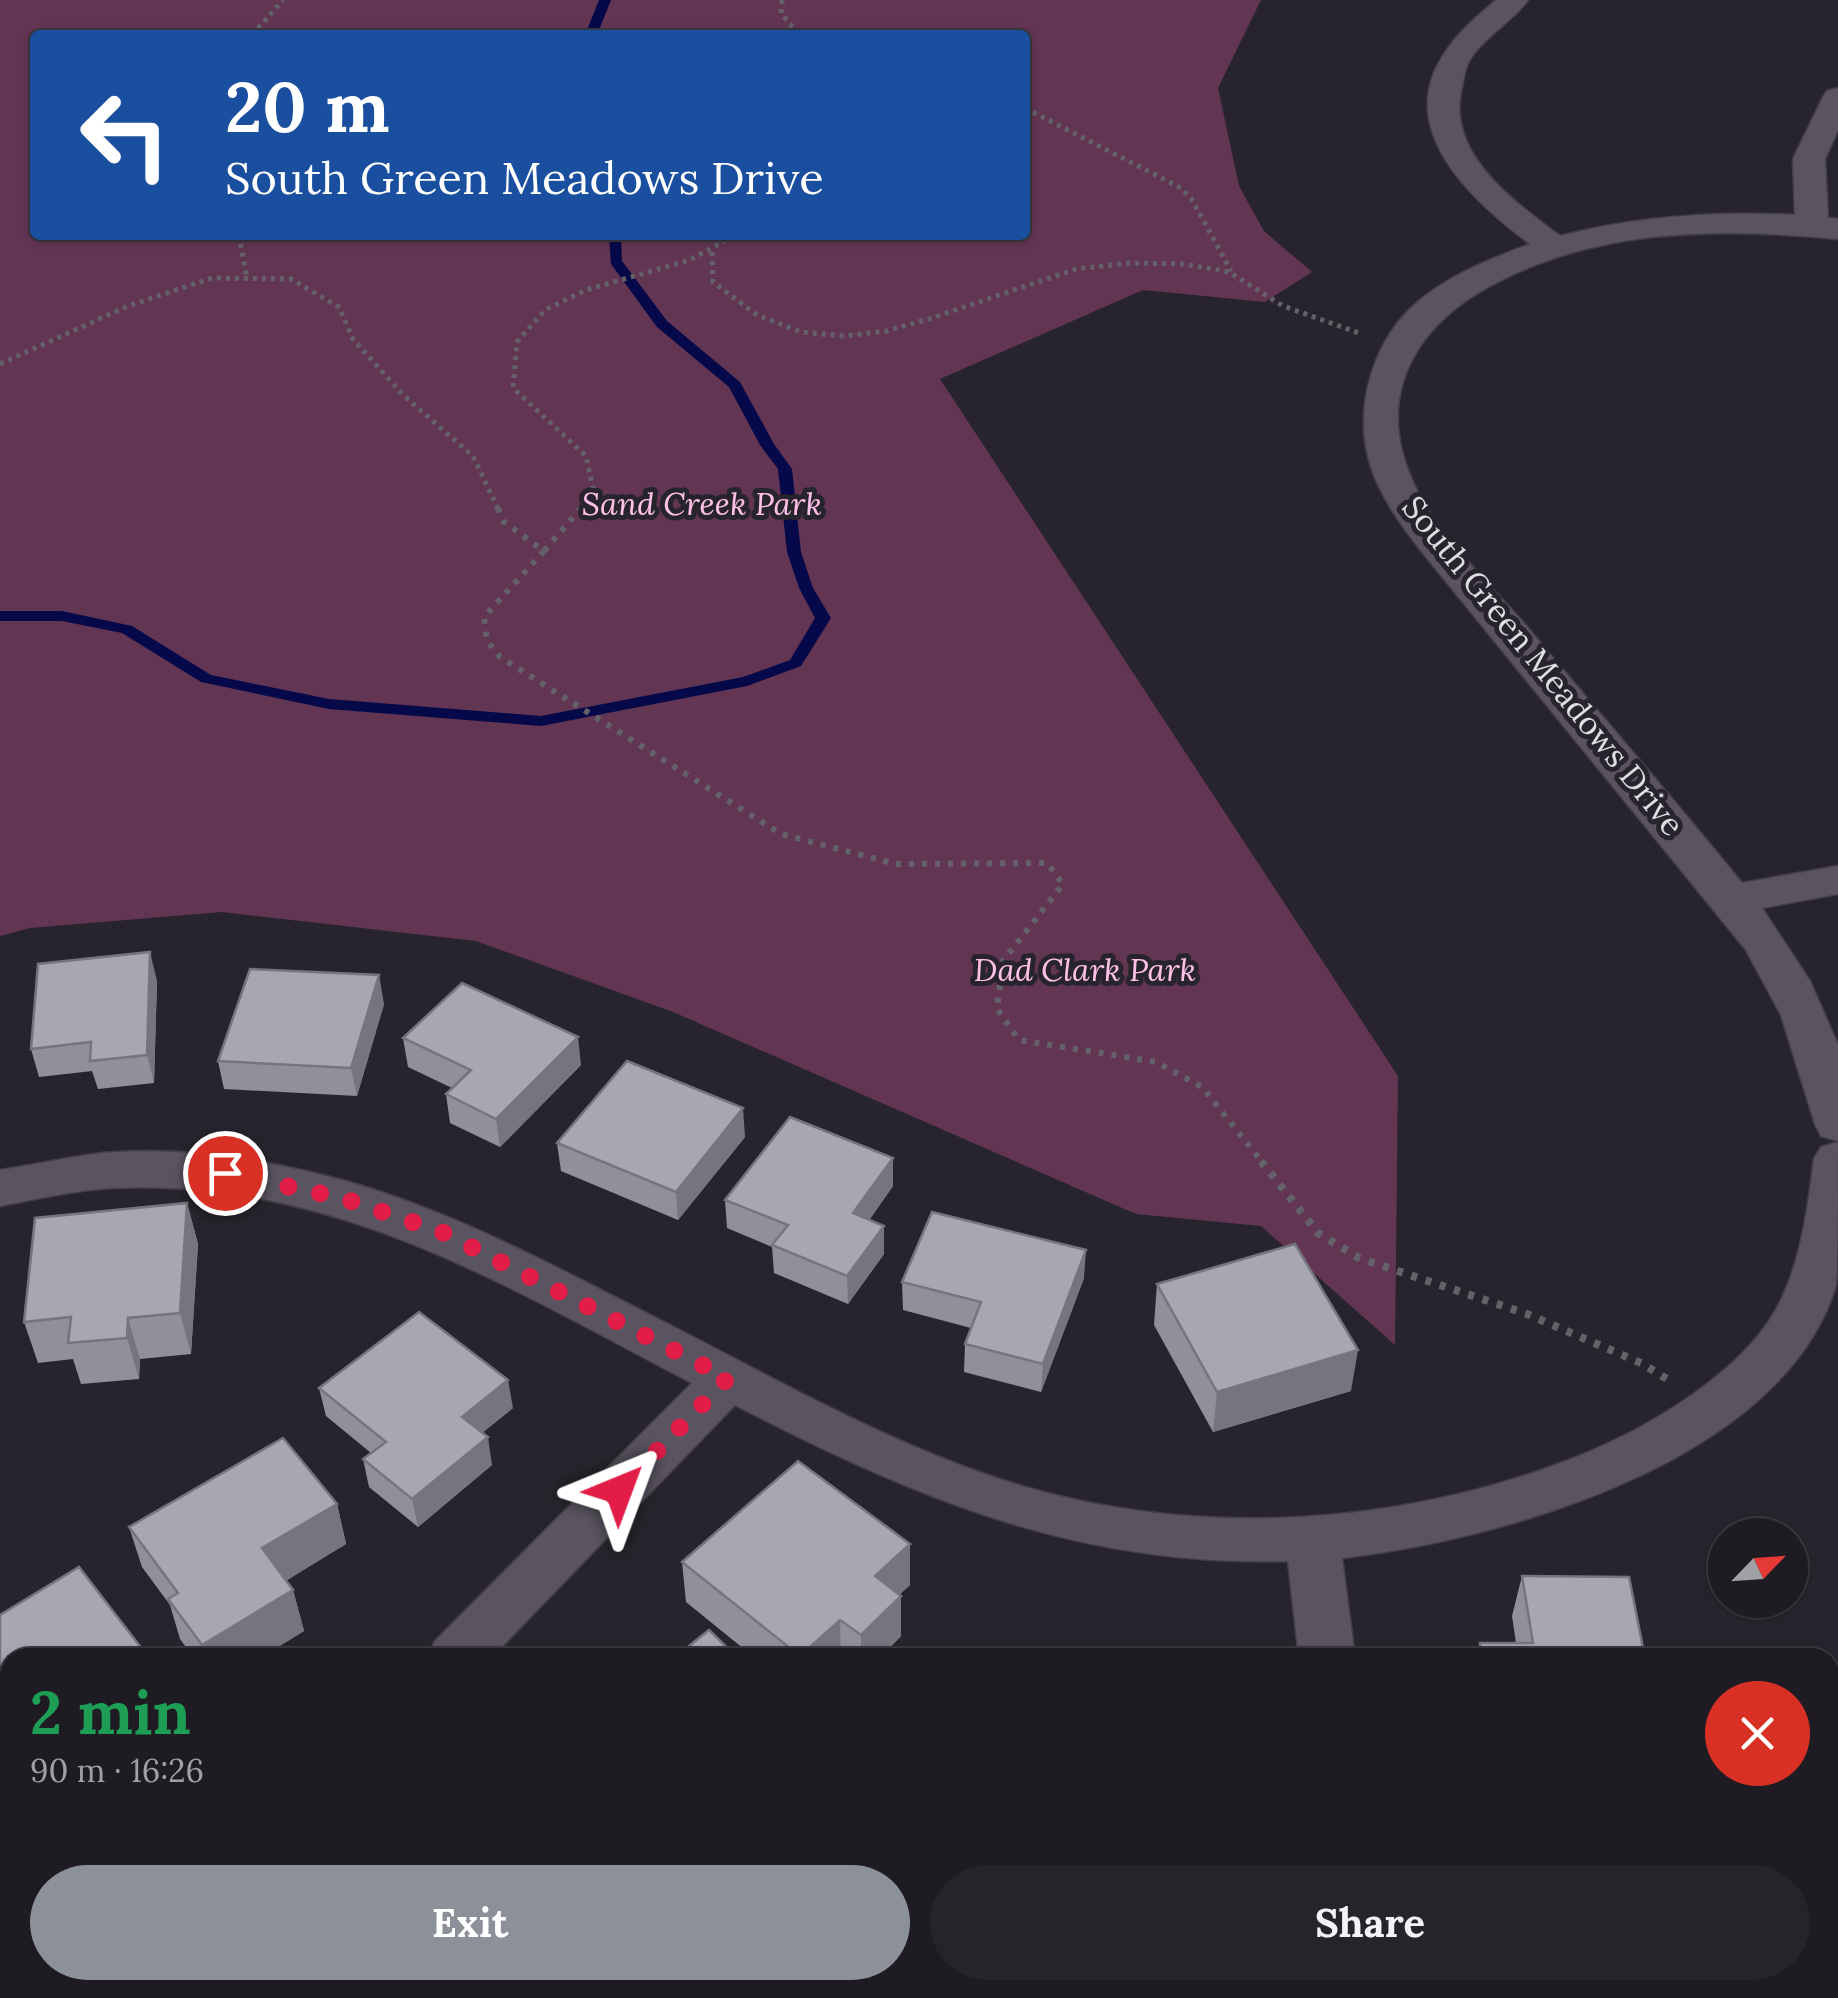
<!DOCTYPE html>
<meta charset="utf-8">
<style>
body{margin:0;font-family:Lora,serif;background:#26242a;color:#f1f3f6;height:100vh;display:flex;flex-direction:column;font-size:38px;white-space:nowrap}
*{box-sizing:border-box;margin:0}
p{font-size:32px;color:#a1a1a5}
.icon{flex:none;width:55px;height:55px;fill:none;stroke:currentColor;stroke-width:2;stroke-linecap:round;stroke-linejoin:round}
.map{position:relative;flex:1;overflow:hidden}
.side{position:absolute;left:0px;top:1648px;width:1840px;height:352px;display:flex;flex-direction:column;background:#1e1b22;border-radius:30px 30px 0 0;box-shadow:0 2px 8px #0004,0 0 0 2px #3c3940}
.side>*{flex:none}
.hud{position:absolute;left:30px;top:30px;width:1000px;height:210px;border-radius:10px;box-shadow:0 2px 8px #0004,0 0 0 2px #3c3940;background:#1a4fa0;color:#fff;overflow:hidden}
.needle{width:65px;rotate:65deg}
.controls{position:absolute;left:1708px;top:1518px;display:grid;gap:20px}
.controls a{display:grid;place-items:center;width:100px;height:100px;border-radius:50%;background:#1e1b22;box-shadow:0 2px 8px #0004,0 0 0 2px #3c3940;font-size:50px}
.pin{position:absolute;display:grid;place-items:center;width:85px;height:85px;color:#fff;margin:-42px;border:5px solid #fff;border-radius:50%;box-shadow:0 2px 10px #0007}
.me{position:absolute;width:110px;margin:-55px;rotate:44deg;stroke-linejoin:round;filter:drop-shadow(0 0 8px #0008)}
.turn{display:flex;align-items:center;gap:35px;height:210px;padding:0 30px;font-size:45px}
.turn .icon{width:130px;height:130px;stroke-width:2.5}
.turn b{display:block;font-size:70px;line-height:85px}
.round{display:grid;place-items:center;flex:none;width:105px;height:105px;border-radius:52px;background:#26242a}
.summary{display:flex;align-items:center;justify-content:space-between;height:170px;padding:0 30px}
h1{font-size:60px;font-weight:800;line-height:75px;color:#1e9e55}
.primary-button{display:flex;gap:20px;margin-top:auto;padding:20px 30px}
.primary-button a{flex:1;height:115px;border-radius:60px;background:#8c9099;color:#fff;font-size:40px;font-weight:800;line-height:115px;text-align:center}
.primary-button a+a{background:#26242a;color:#f1f3f6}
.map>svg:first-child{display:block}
.green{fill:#623553;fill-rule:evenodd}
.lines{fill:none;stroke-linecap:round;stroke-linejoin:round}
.stream{fill:#050949;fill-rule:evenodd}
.street-casing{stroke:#433f47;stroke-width:3}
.path-far2{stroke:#656169;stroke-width:5;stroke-dasharray:4 5;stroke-linecap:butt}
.path-far1{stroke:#656169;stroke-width:6;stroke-dasharray:5 8;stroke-linecap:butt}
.path{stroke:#656169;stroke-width:8;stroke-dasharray:6 9;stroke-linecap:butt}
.street{fill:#59545f;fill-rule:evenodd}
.wall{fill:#90909b}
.shaded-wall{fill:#75757e}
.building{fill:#a7a7b4;stroke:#75757e;stroke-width:2.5}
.route{stroke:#e11d48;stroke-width:18;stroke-dasharray:0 32.4}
.labels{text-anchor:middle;stroke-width:10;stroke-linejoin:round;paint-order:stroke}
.park-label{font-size:32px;font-style:italic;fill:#ffc1e8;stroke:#28242d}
.street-label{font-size:32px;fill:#e0dde4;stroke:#28242d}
</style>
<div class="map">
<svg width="1838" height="1998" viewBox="0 0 1838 1998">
<rect width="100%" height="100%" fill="#28242d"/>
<path class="green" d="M0,0H1261L1218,88L1239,186L1264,231L1312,272L1265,302L1143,290L940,379L1398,1076L1395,1345L1261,1226L1136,1214L673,1012L476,941L222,912L30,928L0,936ZM35,35H1025V235H35Z"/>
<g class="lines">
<g class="stream">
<path d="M599,0H611L597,35H585Z"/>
<path d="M609,235H621L622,261L667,321L740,382L774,444L792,469L801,552L813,588L831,618L801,666L747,686L541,726L329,709L201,682L122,633L62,621H0V611H62L132,626L211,675L329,699L541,716L743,677L790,660L815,618L799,588L787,552L778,469L760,445L729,387L657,327L611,264Z"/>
</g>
<g class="street-casing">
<g id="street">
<path d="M1496,0H1528C1513,21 1488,34 1473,55C1465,65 1464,78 1461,91C1448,156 1515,202 1560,236C1638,216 1715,211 1795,215L1793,159L1823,97L1827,91L1838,88V130L1825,159L1828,218L1838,219V239C1716,227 1586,228 1478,293C1422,327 1385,382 1402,451C1420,522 1482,574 1528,628C1599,713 1672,797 1742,883L1838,866V894L1762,908L1810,981L1838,1045V1141L1821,1136L1815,1124L1781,1015L1746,950L1422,552C1402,526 1381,498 1371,467C1352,409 1373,338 1420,300C1451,274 1493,258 1530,244C1475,203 1395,132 1442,57C1456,34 1476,17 1496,0Z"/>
<path d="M1838,1142C1838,1175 1838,1257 1836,1285C1784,1461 1501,1540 1342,1558L1355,1658H1299L1288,1561C1079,1567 917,1499 735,1405L491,1658H427L435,1641L692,1383C506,1286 332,1177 113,1188C75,1190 38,1199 0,1206V1170C34,1165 68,1157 102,1153C183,1146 271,1160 349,1182C463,1215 565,1272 670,1325C785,1384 904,1452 1029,1488C1208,1539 1408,1524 1579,1456C1649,1428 1748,1370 1781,1300C1802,1256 1808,1206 1814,1159L1821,1147Z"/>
<path d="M10,1941V1990H30L14,1998H0V1945Z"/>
<path d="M1272,1990H1332L1330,1998H1270Z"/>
</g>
</g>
<g class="path-far2">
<path d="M782,0L781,13L799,35"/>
<path d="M252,35L283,0"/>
<path d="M1025,108L1179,187L1191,198L1231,271"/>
<path d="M239,235L247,279"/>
<path d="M712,252L713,282L757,315L801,332L844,336L886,331L929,319L1076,269L1129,263L1184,264L1229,272L1283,306L1359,333"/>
<path d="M0,364L128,306L212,278L291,279L339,307L353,339L403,395L473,456L499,511"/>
<path d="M579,511L594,493L586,456L513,388L517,342L545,310L586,290L690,260L735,235"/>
</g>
<g class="path-far1">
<path d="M498,508L504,522L544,551L581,508"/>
<path d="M544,551L484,617L487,641L500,657L781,834L896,864L1047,863L1063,884L1003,961L997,1009L1019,1040L1156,1062L1202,1087L1263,1163"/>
</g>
<path class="path" d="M1261,1161L1318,1233L1359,1258L1527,1314L1641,1363L1667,1379"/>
<use href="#street" class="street"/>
</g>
<g class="wall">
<path d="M157,981L154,1083L98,1089L92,1071L39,1077L31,1049Z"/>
<path d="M384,1004L357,1096L224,1089L218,1061Z"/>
<path d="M403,1038L581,1065L500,1147L450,1123L446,1094L452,1088L408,1067Z"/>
<path d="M745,1137L678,1220L561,1171L557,1143Z"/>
<path d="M893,1158V1186L869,1220L884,1226V1254L848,1304L774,1273L772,1247L727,1228L725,1200Z"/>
<path d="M187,1203L198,1244L191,1354L140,1359L139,1379L81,1384L73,1359L38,1363L24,1322Z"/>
<path d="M1084,1278L1041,1392L964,1372L965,1344L971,1328L903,1310L902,1282Z"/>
<path d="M1157,1284L1351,1391L1213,1432L1154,1325Z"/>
<path d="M319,1388L513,1408L482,1433L492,1465L418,1527L369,1487L363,1459L371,1453L326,1416Z"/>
<path d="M337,1504L346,1544L286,1580L293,1590L304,1631L260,1658H194L180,1639L170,1605L142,1567L129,1527Z"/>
<path d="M910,1544V1585L899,1595L901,1636L880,1658H755L686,1602L682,1562Z"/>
<path d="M1522,1576L1645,1658H1476L1480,1643H1516L1512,1616Z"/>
<path d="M0,1615L10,1658V1795L0,1780Z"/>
<path d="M413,1990H474L463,1998H419Z"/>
<path d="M1594,1990H1694L1691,1998H1636Z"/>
</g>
<g class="shaded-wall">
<path d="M150,952L157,981L154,1083L147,1055Z"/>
<path d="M379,975L384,1004L357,1096L351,1068Z"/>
<path d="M578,1037L581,1065L500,1147L496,1119Z"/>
<path d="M743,1108L745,1137L678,1220L676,1192Z"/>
<path d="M893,1158V1186L854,1242L853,1213Z"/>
<path d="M187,1203L198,1244L191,1354L180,1313Z"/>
<path d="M884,1226V1254L848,1304L847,1276Z"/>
<path d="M1086,1250L1084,1278L1041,1392L1043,1364Z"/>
<path d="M128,1318L140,1359L139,1379L127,1338Z"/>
<path d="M1358,1350L1351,1391L1213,1432L1217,1392Z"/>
<path d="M508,1380L513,1408L467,1445L462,1417Z"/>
<path d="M488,1437L492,1465L418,1527L412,1499Z"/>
<path d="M337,1504L346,1544L273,1589L262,1548Z"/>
<path d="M910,1544V1585L876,1616L875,1576Z"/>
<path d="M293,1590L304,1631L260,1658H206L202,1645Z"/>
<path d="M901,1596V1636L880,1658H861V1635Z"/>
<path d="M840,1620L841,1658H800V1656Z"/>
<path d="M10,1764V1786L3,1768Z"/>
<path d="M427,1990H474L463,1998H429Z"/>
</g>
<g class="building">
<path d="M150,952L147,1055L90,1061L91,1042L31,1049L38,964Z"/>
<path d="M250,969L379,975L351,1068L218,1061Z"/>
<path d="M462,983L578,1037L496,1119L446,1094L471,1070L403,1038Z"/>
<path d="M627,1061L743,1108L676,1192L557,1143Z"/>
<path d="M790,1117L893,1158L853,1213L884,1226L847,1276L772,1245L788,1225L725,1200Z"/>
<path d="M187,1203L180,1313L128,1318L127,1338L68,1343L71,1317L24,1322L35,1218Z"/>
<path d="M932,1212L1086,1250L1043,1364L965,1344L981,1302L902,1282Z"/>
<path d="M1295,1244L1358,1350L1217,1392L1157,1284Z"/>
<path d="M419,1312L508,1380L462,1417L488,1437L412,1499L363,1459L386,1442L319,1388Z"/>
<path d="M283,1438L337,1504L262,1548L293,1590L202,1645L168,1599L178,1593L129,1527Z"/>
<path d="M798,1461L910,1544L875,1576L901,1596L861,1635L840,1620L800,1656L682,1562Z"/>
<path d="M79,1567L149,1658H10V1764L3,1768L0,1764V1615Z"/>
<path d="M1522,1576L1629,1577L1645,1658H1482L1480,1643H1533Z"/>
<path d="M709,1630L738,1658H674Z"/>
<path d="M130,1990H350L355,1998H116Z"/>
<path d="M903,1990H1122L1131,1998H895Z"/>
</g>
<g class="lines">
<path class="route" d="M225,1173L342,1198L442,1232L728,1378L619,1490"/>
</g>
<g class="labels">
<g class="park-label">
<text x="702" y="515">Sand Creek Park</text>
<text x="1085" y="981">Dad Clark Park</text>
</g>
<g class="street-label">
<text transform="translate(1543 666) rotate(51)" y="11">South Green Meadows Drive</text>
</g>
</g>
</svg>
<div class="controls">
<a><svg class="needle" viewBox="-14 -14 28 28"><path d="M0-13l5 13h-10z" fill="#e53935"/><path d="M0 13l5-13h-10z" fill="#a1a1a5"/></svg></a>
</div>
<div class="pin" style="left:225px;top:1173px;background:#d93025"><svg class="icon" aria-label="arrive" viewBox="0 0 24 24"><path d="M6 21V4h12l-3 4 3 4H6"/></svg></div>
<svg class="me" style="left:619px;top:1490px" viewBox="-20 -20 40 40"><path d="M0-17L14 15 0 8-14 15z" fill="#e11d48" stroke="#fff" stroke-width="4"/></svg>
<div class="hud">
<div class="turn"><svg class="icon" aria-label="left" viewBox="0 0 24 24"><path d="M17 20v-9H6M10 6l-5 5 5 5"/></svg><div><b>20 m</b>South Green Meadows Drive</div></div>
</div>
<section class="side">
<div class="summary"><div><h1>2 min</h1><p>90 m · 16:26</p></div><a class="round" style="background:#d93025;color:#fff"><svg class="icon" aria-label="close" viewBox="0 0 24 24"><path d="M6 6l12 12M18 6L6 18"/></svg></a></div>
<div class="primary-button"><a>Exit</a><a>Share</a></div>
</section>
</div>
